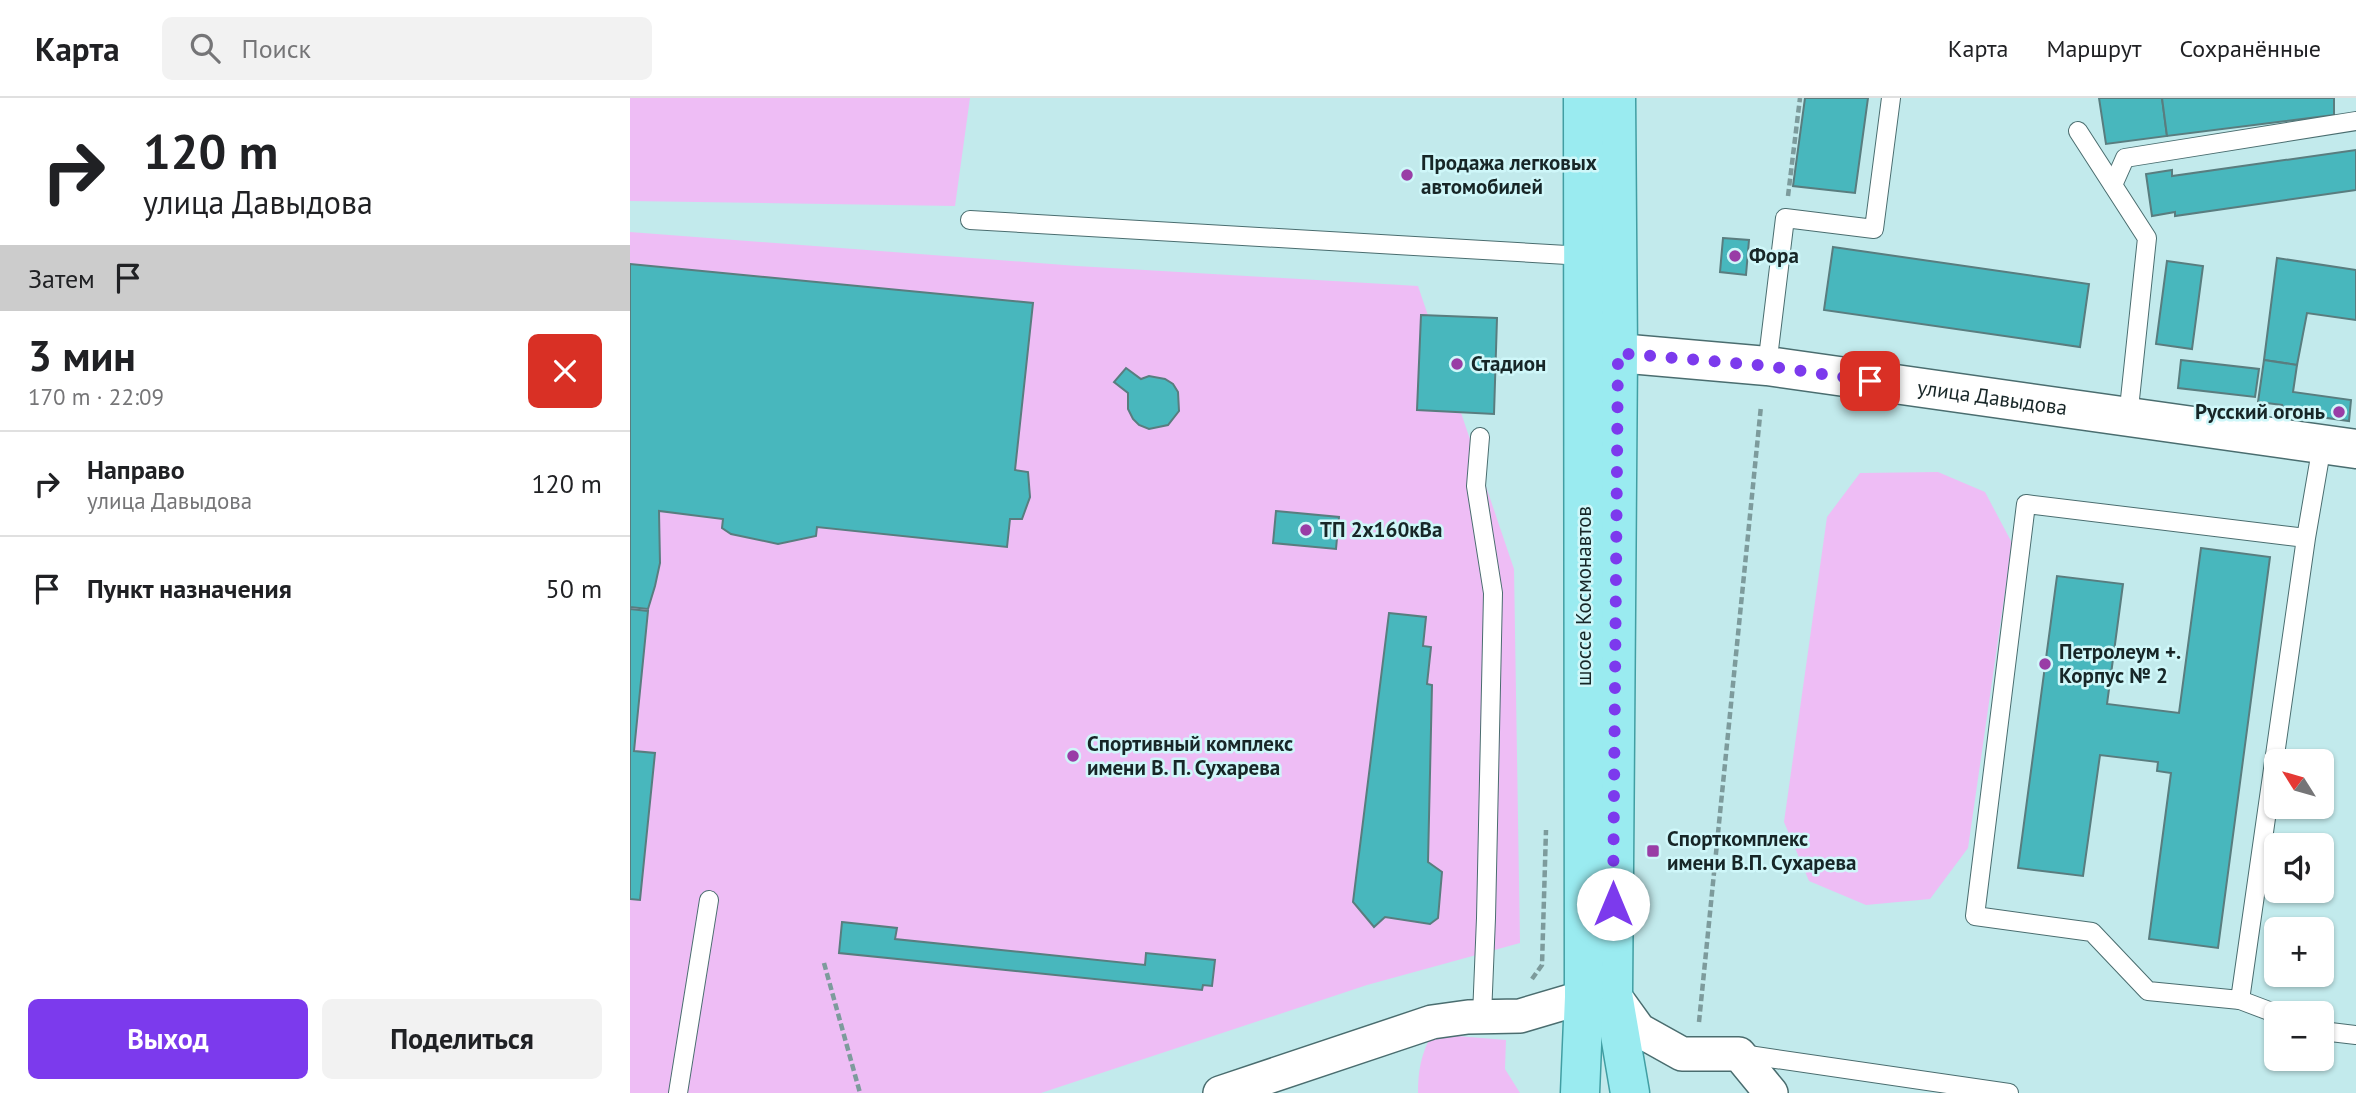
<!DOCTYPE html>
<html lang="ru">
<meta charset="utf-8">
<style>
body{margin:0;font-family:"PT Sans",sans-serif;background:#f2f2f2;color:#202124;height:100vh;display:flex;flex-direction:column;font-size:26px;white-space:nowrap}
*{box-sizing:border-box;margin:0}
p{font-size:23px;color:#757577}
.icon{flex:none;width:38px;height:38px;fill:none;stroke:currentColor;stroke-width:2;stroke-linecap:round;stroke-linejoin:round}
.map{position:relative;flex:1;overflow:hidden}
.side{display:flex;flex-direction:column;background:#fff;width:630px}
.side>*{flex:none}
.banner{background:#fff;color:#202124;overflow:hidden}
.needle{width:46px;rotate:307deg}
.fabs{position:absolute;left:1634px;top:651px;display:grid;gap:14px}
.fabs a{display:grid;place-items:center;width:70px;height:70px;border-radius:10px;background:#fff;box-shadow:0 2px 5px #0004;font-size:35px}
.pin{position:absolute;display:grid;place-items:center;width:60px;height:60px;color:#fff;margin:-30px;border-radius:14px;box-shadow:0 4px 10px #0006}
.me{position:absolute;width:77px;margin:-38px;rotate:0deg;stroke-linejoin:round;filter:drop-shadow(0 0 5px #0008)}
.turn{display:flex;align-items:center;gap:24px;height:147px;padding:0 28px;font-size:32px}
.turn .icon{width:91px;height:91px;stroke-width:2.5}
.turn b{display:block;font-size:49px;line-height:60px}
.then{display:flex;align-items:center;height:66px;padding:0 28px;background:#0003;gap:14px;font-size:26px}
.round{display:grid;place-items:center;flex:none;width:74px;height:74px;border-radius:10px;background:#f2f2f2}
.headline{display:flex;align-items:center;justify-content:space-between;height:119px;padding:0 28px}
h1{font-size:42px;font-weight:800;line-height:52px}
.button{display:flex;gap:14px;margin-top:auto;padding:14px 28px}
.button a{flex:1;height:80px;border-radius:10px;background:#7c3aed;color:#fff;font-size:28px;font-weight:800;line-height:80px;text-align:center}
.button a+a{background:#f2f2f2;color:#202124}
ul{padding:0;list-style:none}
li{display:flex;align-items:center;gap:21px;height:105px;padding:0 28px;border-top:2px solid #e0e0e0}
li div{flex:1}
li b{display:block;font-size:26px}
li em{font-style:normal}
header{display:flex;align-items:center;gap:42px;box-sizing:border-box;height:98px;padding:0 35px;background:#fff;border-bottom:2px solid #e0e0e0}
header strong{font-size:33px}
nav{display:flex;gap:38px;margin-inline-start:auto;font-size:24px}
.search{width:490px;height:63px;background:#f2f2f2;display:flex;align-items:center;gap:18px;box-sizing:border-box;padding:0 24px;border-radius:10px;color:#757577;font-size:26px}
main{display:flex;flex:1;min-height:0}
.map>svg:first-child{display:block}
.green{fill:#eebdf5}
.building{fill:#48b7bd;stroke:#597d7f;stroke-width:2}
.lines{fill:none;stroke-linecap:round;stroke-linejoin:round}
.service-casing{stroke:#4a6d6f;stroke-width:20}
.minor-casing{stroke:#4a6d6f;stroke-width:36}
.tertiary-casing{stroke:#4a6d6f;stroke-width:41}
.primary-casing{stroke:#419ea3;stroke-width:41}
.path{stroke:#7d9b9c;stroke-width:4.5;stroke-dasharray:7 3.5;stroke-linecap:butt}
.service{stroke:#fff;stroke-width:18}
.minor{stroke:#fff;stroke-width:33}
.tertiary{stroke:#fff;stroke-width:38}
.primary{stroke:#9aebf0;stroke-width:38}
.route{stroke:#7c3aed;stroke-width:12;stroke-dasharray:0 21.6}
.poi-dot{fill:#993da6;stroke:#cff7f9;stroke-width:2.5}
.labels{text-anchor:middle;stroke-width:5;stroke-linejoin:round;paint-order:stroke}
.poi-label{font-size:21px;font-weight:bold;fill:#172627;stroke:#cff7f9;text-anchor:start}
.street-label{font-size:21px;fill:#172627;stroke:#cff7f9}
</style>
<header>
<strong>Карта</strong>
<div class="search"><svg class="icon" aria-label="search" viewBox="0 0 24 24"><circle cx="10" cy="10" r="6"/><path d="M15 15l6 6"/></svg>Поиск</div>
<nav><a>Карта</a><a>Маршрут</a><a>Сохранённые</a></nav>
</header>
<main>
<section class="side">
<div class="banner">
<div class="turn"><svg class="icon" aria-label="right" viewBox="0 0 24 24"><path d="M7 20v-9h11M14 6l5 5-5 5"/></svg><div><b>120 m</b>улица Давыдова</div></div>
<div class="then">Затем<svg class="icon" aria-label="arrive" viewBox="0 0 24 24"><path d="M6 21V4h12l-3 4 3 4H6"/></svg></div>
</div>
<div class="headline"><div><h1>3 мин</h1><p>170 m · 22:09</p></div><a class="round" style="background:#d93025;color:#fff"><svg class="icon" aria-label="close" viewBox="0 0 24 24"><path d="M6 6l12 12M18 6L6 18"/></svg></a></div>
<ul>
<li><svg class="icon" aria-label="right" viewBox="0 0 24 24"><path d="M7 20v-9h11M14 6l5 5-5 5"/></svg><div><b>Направо</b><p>улица Давыдова</p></div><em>120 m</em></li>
<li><svg class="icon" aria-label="arrive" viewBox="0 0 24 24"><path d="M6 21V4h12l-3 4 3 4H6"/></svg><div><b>Пункт назначения</b></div><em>50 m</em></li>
</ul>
<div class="button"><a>Выход</a><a>Поделиться</a></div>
</section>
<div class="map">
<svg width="1726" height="995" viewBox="0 0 1726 995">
<rect width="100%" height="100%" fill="#c2eaec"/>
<g class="green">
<path d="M0,0H340L325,108L0,103Z"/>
<path d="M0,134L447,168L788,188L884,471L890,845L737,887L411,995H0Z"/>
<path d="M1308,374L1355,394L1382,445L1338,750L1300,801L1236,807L1179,783L1154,724L1197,419L1230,375Z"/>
<path d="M802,936L876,942L875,971L890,995H788C788,973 791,956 802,936Z"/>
</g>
<g class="building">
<path d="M1175,0H1238L1225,95L1163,88Z"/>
<path d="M1469,0H1532L1537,38L1476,46Z"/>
<path d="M1532,0H1704V17L1537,38Z"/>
<path d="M1726,52V92L1545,118V114L1522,118L1516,76L1542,72V78Z"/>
<path d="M1093,140L1119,142L1116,177L1090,174Z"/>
<path d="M1203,149L1459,186L1450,249L1194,212Z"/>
<path d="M1647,160L1726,172V222L1677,215L1667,267L1634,262Z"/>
<path d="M1537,163L1573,168L1562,251L1526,246Z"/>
<path d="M0,166L403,205L385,372L398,374L400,399L392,421H380L377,449L187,429L186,438L148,446L101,436L92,430L93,421L29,413L30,465L25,488L18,511L0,509Z"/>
<path d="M791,217L867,220L864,316L787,312Z"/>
<path d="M1551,262L1629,271L1625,299L1548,290Z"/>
<path d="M1634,262L1667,267L1663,294L1721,302L1719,323L1655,314L1652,307L1628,304Z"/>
<path d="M496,270L511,281L519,278L535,281L543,286L548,294L549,313L538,327L519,331L509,327L503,321L498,311V295L484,284Z"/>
<path d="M646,413L709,419L706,451L643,445Z"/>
<path d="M1571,450L1640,459L1588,850L1519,841L1541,675L1527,673L1528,664L1470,657L1453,778L1388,770L1427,478L1493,486L1477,606L1549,615Z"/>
<path d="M0,511L18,513L4,653L25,655L10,802L0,801Z"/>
<path d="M759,515L796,519L793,548L801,549L797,586L802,587L798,764L812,774L808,820L800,826L755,819L744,829L723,804Z"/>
<path d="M212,824L267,830L265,841L515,867L516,855L585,862L582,888L573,887L572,892L209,855Z"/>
</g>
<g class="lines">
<g class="service-casing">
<g id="service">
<path d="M1448,33L1517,140L1498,320"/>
<path d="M1483,87L1495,60L1726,23"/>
<path d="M340,122L954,158"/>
<path d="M1137,268L1155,120L1244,131L1261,0"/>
<path d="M850,339L846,388L863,495L856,820L852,918"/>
<path d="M1676,440L1396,406L1345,818L1462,834L1518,893L1610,902L1676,440L1692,347"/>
<path d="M1610,902L1647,916"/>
<path d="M1692,933L1726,937"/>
<path d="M1112,956L1379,995"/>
<path d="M48,995L79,802"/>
</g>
</g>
<g class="minor-casing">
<path id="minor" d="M590,995L802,924L838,919L890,918L954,899L983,896L1009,932L1052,956H1109L1141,995"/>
</g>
<g class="tertiary-casing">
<g id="tertiary">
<path id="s1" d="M957,255H988L1137,268L1726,351"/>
</g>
</g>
<g class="primary-casing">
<g id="primary">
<path d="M986,0L988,255L983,896L1000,995"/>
<path d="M950,995L954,899L953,0"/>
</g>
</g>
<g class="path">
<path d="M1158,98L1170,0"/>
<path d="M194,865L230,995"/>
<path d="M902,881L912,867L916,732"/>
<path d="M1069,924L1131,308"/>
</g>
<use href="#service" class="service"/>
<use href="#minor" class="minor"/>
<use href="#tertiary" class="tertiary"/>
<use href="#primary" class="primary"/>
</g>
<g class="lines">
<path class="route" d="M983,806L988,255L1138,268L1240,283"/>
</g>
<g class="poi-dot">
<circle cx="777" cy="77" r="7"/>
<circle cx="1105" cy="158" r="7"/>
<circle cx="827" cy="266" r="7"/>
<circle cx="1709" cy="314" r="7"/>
<circle cx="676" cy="432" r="7"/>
<circle cx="1415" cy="566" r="7"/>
<circle cx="443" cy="658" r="7"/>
<rect x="1016" y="746" width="14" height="14" rx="3.5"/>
</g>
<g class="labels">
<g class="poi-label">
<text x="791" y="72">Продажа легковых<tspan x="791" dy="24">автомобилей</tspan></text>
<text x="1119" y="165">Фора</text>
<text x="841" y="273">Стадион</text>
<text x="1695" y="321" text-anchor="end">Русский огонь</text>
<text x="690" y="439">ТП 2х160кВа</text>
<text x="1429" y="561">Петролеум +.<tspan x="1429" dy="24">Корпус № 2</tspan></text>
<text x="457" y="653">Спортивный комплекс<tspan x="457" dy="24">имени В. П. Сухарева</tspan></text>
<text x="1037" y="748">Спорткомплекс<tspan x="1037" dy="24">имени В.П. Сухарева</tspan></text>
</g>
<g class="street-label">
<text dy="7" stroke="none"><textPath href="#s1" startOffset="408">улица Давыдова</textPath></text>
<text transform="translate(954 498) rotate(-90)" y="7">шоссе Космонавтов</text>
</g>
</g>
</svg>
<div class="fabs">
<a><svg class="needle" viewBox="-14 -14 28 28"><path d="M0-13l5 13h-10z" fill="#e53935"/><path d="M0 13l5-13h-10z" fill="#757577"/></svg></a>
<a><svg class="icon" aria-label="sound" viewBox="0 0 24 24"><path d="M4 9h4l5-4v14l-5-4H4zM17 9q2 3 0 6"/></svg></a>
<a>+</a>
<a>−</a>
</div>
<div class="pin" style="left:1240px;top:283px;background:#d93025"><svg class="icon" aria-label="arrive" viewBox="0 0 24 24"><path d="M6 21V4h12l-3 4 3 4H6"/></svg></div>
<svg class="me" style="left:983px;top:806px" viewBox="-20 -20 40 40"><circle r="19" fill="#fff"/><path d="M0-13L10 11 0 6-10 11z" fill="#7c3aed"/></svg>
</div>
</main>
